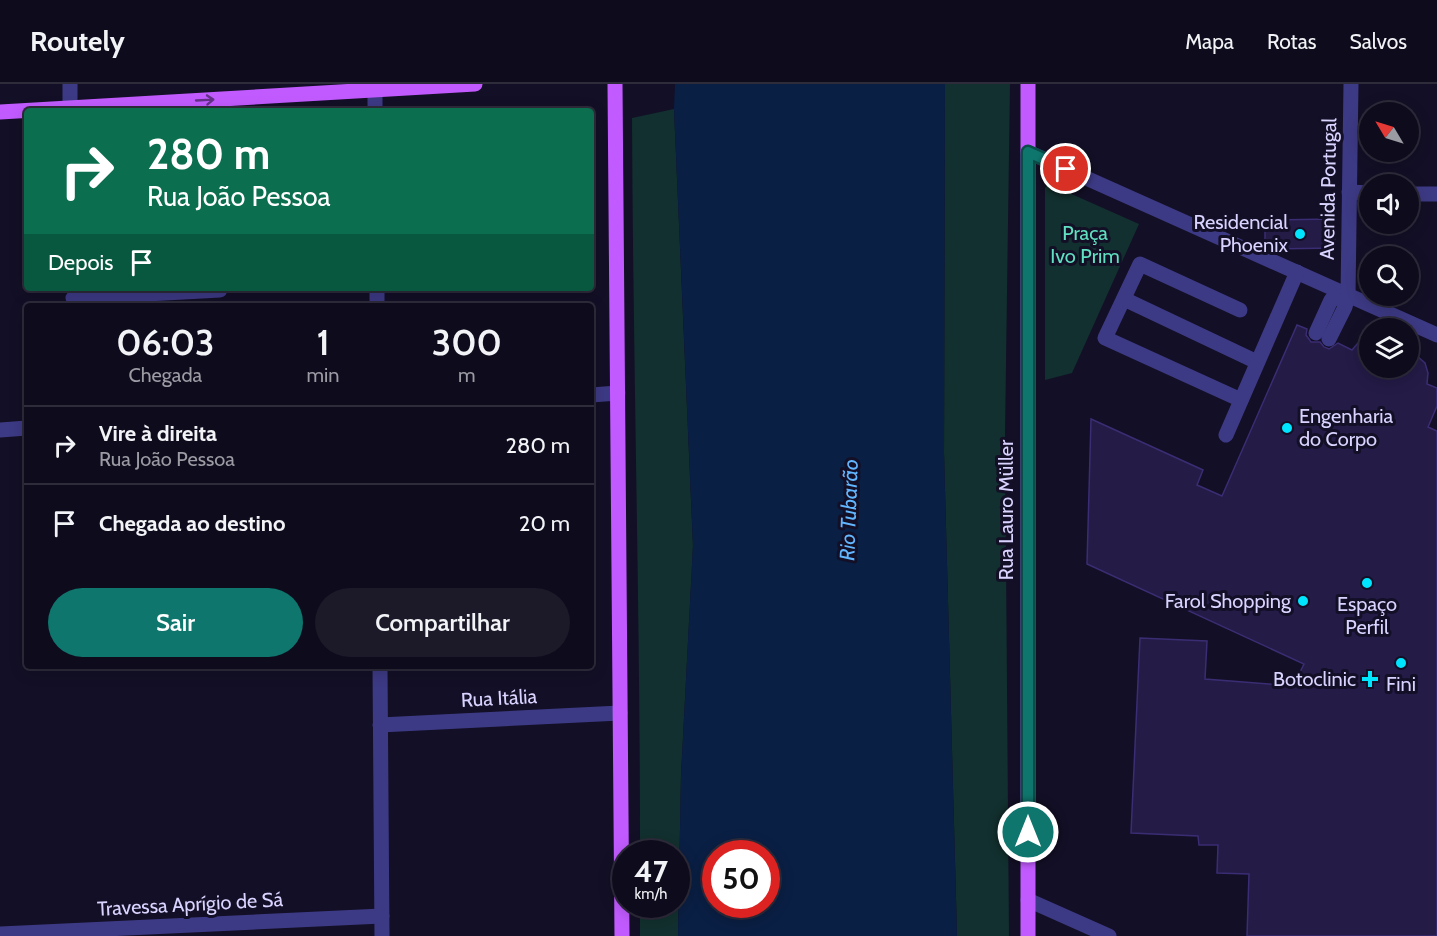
<!DOCTYPE html>
<html lang="pt">
<meta charset="utf-8">
<style>
body{margin:0;font-family:Cabin,sans-serif;background:#1c1929;color:#f1f3f6;height:100vh;display:flex;flex-direction:column;font-size:22px;white-space:nowrap}
*{box-sizing:border-box;margin:0}
p{font-size:20px;color:#9b9ba3}
.icon{flex:none;width:33px;height:33px;fill:none;stroke:currentColor;stroke-width:2;stroke-linecap:round;stroke-linejoin:round}
.map{position:relative;flex:1;overflow:hidden}
.sheet{position:absolute;left:24px;top:219px;width:570px;height:366px;display:flex;flex-direction:column;background:#0e0b1c;border-radius:6px;box-shadow:0 3px 15px #0003,0 0 0 2px #2e2b3b}
.sheet>*{flex:none}
.hud{position:absolute;left:24px;top:24px;width:570px;height:183px;border-radius:6px;box-shadow:0 3px 15px #0003,0 0 0 2px #2e2b3b;background:#0b6e4f;color:#fff;overflow:hidden}
.needle{width:39px;rotate:308deg}
.tools{position:absolute;left:1359px;top:18px;display:grid;gap:12px}
.tools a{display:grid;place-items:center;width:60px;height:60px;border-radius:50%;background:#0e0b1c;box-shadow:0 3px 15px #0003,0 0 0 2px #2e2b3b;font-size:30px}
.speed{position:absolute;left:612px;top:756px;display:flex;gap:12px;font-size:30px;font-weight:700;text-align:center}
.speed>*{display:grid;place-content:center;width:78px;height:78px;border-radius:50%;background:#0e0b1c;box-shadow:0 3px 15px #0003,0 0 0 2px #2e2b3b;line-height:1}
.speed small{font-size:15px;font-weight:400}
.speed .limit{border:9px solid #d22;background:#fff;color:#111}
.pin{position:absolute;display:grid;place-items:center;width:51px;height:51px;color:#fff;margin:-26px;border:3px solid #fff;border-radius:50%;box-shadow:0 2px 6px #0007}
.me{position:absolute;width:66px;margin:-33px;rotate:0deg;stroke-linejoin:round;filter:drop-shadow(0 0 4px #0008)}
.turn{display:flex;align-items:center;gap:21px;height:126px;padding:0 24px;font-size:27px}
.turn .icon{width:78px;height:78px;stroke-width:2.5}
.turn b{display:block;font-size:42px;line-height:51px}
.then{display:flex;align-items:center;height:57px;padding:0 24px;background:#0003;gap:12px;font-size:22px}
.eta{display:flex;justify-content:space-evenly;align-items:center;height:102px;text-align:center}
.eta b{font-size:36px;font-weight:600;line-height:42px}
.cta{display:flex;gap:12px;margin-top:auto;padding:12px 24px}
.cta a{flex:1;height:69px;border-radius:36px;background:#0f766e;color:#fff;font-size:24px;font-weight:600;line-height:69px;text-align:center}
.cta a+a{background:#1c1929;color:#f1f3f6}
ul{padding:0;list-style:none}
li{display:flex;align-items:center;gap:18px;height:78px;padding:0 24px;border-top:2px solid #2e2b3b}
li div{flex:1}
li b{display:block;font-size:22px}
li em{font-style:normal}
header{display:flex;align-items:center;gap:36px;box-sizing:border-box;height:84px;padding:0 30px;background:#0e0b1c;border-bottom:2px solid #2e2b3b}
header strong{font-size:28px}
nav{display:flex;gap:33px;margin-inline-start:auto;font-size:21px}
.map>svg:first-child{display:block}
.green{fill:#12302f}
.water{fill:#0a1f44;fill-rule:evenodd}
.building{fill:#241b47;stroke:#3b2d73;stroke-width:1.5}
.lines{fill:none;stroke-linecap:round;stroke-linejoin:round}
.minor{stroke:#3d3a85;stroke-width:15}
.major{stroke:#c25bff;stroke-width:15}
.oneway{stroke:#623188}
.route-casing{stroke:#0a4d48;stroke-width:15}
.route{stroke:#0f766e;stroke-width:10}
.poi-dot{fill:#00e5ff;stroke:#130f26;stroke-width:2}
.labels{text-anchor:middle;stroke-width:6;stroke-linejoin:round;paint-order:stroke}
.street-label{font-size:20px;fill:#d9d4ff;stroke:#130f26}
.poi-label{font-size:20px;fill:#d9d4ff;stroke:#130f26;text-anchor:end}
.park-label{font-size:20px;fill:#5fe0c0;stroke:#130f26}
.water-label{font-size:21px;font-style:italic;fill:#62b6ff;stroke:#130f26}
</style>
<header>
<strong>Routely</strong>
<nav><a>Mapa</a><a>Rotas</a><a>Salvos</a></nav>
</header>
<div class="map">
<svg width="1437" height="852" viewBox="0 0 1437 852">
<rect width="100%" height="100%" fill="#130f26"/>
<g class="green">
<path d="M945,0H1010L1005,349L1009,852H957L944,369Z"/>
<path d="M674,25L693,462L681,692L678,852H640V821L676,820V770L640,769C640,524 633,279 632,34Z"/>
<path d="M1049,100L1139,140L1072,289L1045,296V104Z"/>
</g>
<path class="water" d="M675,0H945L944,369L957,852H678L681,692L693,461L674,25ZM716,770H766V820H716Z"/>
<g class="building">
<path d="M1334,135L1335,164L1269,165L1265,163V136Z"/>
<path d="M1297,241L1307,245L1306,251L1311,258H1320L1324,263L1329,265L1338,259L1352,266L1370,245V284H1408V269L1418,273L1425,279L1428,289L1427,300L1437,304V322L1428,343L1437,347V852H1247L1249,790L1217,789L1218,761H1199L1198,752L1131,749L1140,554L1207,557L1205,595L1293,602L1304,580L1087,480L1091,335L1203,386L1197,401L1222,412Z"/>
</g>
<g class="lines">
<g class="minor">
<path d="M70,0V27"/>
<path d="M375,0V27"/>
<path d="M1028,68L1437,251"/>
<path d="M1349,108L1370,109"/>
<path d="M1408,110H1437"/>
<path d="M377,204V222"/>
<path d="M73,214L220,206"/>
<path d="M1124,215L1257,278"/>
<path d="M1240,226L1140,180L1105,254L1241,316"/>
<path d="M1316,249L1331,216L1348,211"/>
<path d="M1329,255L1345,223L1348,211L1351,0"/>
<path d="M591,311L618,309"/>
<path d="M0,346L27,344"/>
<path d="M1226,351L1297,188"/>
<path d="M380,582L382,852"/>
<path d="M380,641L620,629"/>
<path d="M1028,816L1109,852"/>
<path d="M0,850L382,832"/>
</g>
<g class="major">
<path d="M615,0L622,852"/>
<path d="M0,28L475,0"/>
<path d="M1028,852V0"/>
</g>
</g>
<defs><path id="oneway-shaft" d="M-6 0H5M1.5-3L5.5 0L1.5 3" fill="none" stroke-width="1.6" stroke-linecap="round" stroke-linejoin="round" transform="scale(1.5)"/></defs>
<use class="oneway" href="#oneway-shaft" transform="translate(205 16) rotate(-3)"/>
<g class="lines">
<g class="route-casing">
<path id="route" d="M1028,748V68L1066,85"/>
</g>
<use href="#route" class="route"/>
</g>
<g class="poi-dot">
<circle cx="1300" cy="150" r="6"/>
<circle cx="1287" cy="344" r="6"/>
<circle cx="1367" cy="499" r="6"/>
<circle cx="1303" cy="517" r="6"/>
<circle cx="1401" cy="579" r="6"/>
<path d="M1367 586h6v6h6v6h-6v6h-6v-6h-6v-6h6z"/>
</g>
<g class="labels">
<g class="street-label">
<text transform="translate(1328 105) rotate(-89)" y="7">Avenida Portugal</text>
<text transform="translate(1006 426) rotate(-90)" y="7">Rua Lauro Müller</text>
<text transform="translate(499 614) rotate(-3)" y="7">Rua Itália</text>
<text transform="translate(190 820) rotate(-3)" y="7">Travessa Aprígio de Sá</text>
</g>
<g class="poi-label">
<text x="1288" y="145">Residencial<tspan x="1288" dy="23">Phoenix</tspan></text>
<text x="1299" y="339" text-anchor="start">Engenharia<tspan x="1299" dy="23">do Corpo</tspan></text>
<text x="1291" y="524">Farol Shopping</text>
<text x="1367" y="527" text-anchor="middle">Espaço<tspan x="1367" dy="23">Perfil</tspan></text>
<text x="1356" y="602">Botoclinic</text>
<text x="1401" y="607" text-anchor="middle">Fini</text>
</g>
<g class="park-label">
<text x="1085" y="156">Praça<tspan x="1085" dy="23">Ivo Prim</tspan></text>
</g>
<g class="water-label">
<text transform="translate(849 426) rotate(-88)" y="7">Rio Tubarão</text>
</g>
</g>
</svg>
<div class="tools">
<a><svg class="needle" viewBox="-14 -14 28 28"><path d="M0-13l5 13h-10z" fill="#e53935"/><path d="M0 13l5-13h-10z" fill="#9b9ba3"/></svg></a>
<a><svg class="icon" aria-label="sound" viewBox="0 0 24 24"><path d="M4 9h4l5-4v14l-5-4H4zM17 9q2 3 0 6"/></svg></a>
<a><svg class="icon" aria-label="search" viewBox="0 0 24 24"><circle cx="10" cy="10" r="6"/><path d="M15 15l6 6"/></svg></a>
<a><svg class="icon" aria-label="layers" viewBox="0 0 24 24"><path d="M12 4l9 5-9 5-9-5zM3 14l9 5 9-5"/></svg></a>
</div>
<div class="speed"><div>47<small>km/h</small></div><div class="limit">50</div></div>
<div class="pin" style="left:1066px;top:85px;background:#d93025"><svg class="icon" aria-label="arrive" viewBox="0 0 24 24"><path d="M6 21V4h12l-3 4 3 4H6"/></svg></div>
<svg class="me" style="left:1028px;top:748px" viewBox="-20 -20 40 40"><circle r="17" fill="#0f766e" stroke="#fff" stroke-width="3"/><path d="M0-11L8 9 0 5-8 9z" fill="#fff"/></svg>
<div class="hud">
<div class="turn"><svg class="icon" aria-label="right" viewBox="0 0 24 24"><path d="M7 20v-9h11M14 6l5 5-5 5"/></svg><div><b>280 m</b>Rua João Pessoa</div></div>
<div class="then">Depois<svg class="icon" aria-label="arrive" viewBox="0 0 24 24"><path d="M6 21V4h12l-3 4 3 4H6"/></svg></div>
</div>
<section class="sheet">
<div class="eta">
<div><b>06:03</b><p>Chegada</p></div>
<div><b>1</b><p>min</p></div>
<div><b>300</b><p>m</p></div>
</div>
<ul>
<li><svg class="icon" aria-label="right" viewBox="0 0 24 24"><path d="M7 20v-9h11M14 6l5 5-5 5"/></svg><div><b>Vire à direita</b><p>Rua João Pessoa</p></div><em>280 m</em></li>
<li><svg class="icon" aria-label="arrive" viewBox="0 0 24 24"><path d="M6 21V4h12l-3 4 3 4H6"/></svg><div><b>Chegada ao destino</b></div><em>20 m</em></li>
</ul>
<div class="cta"><a>Sair</a><a>Compartilhar</a></div>
</section>
</div>
